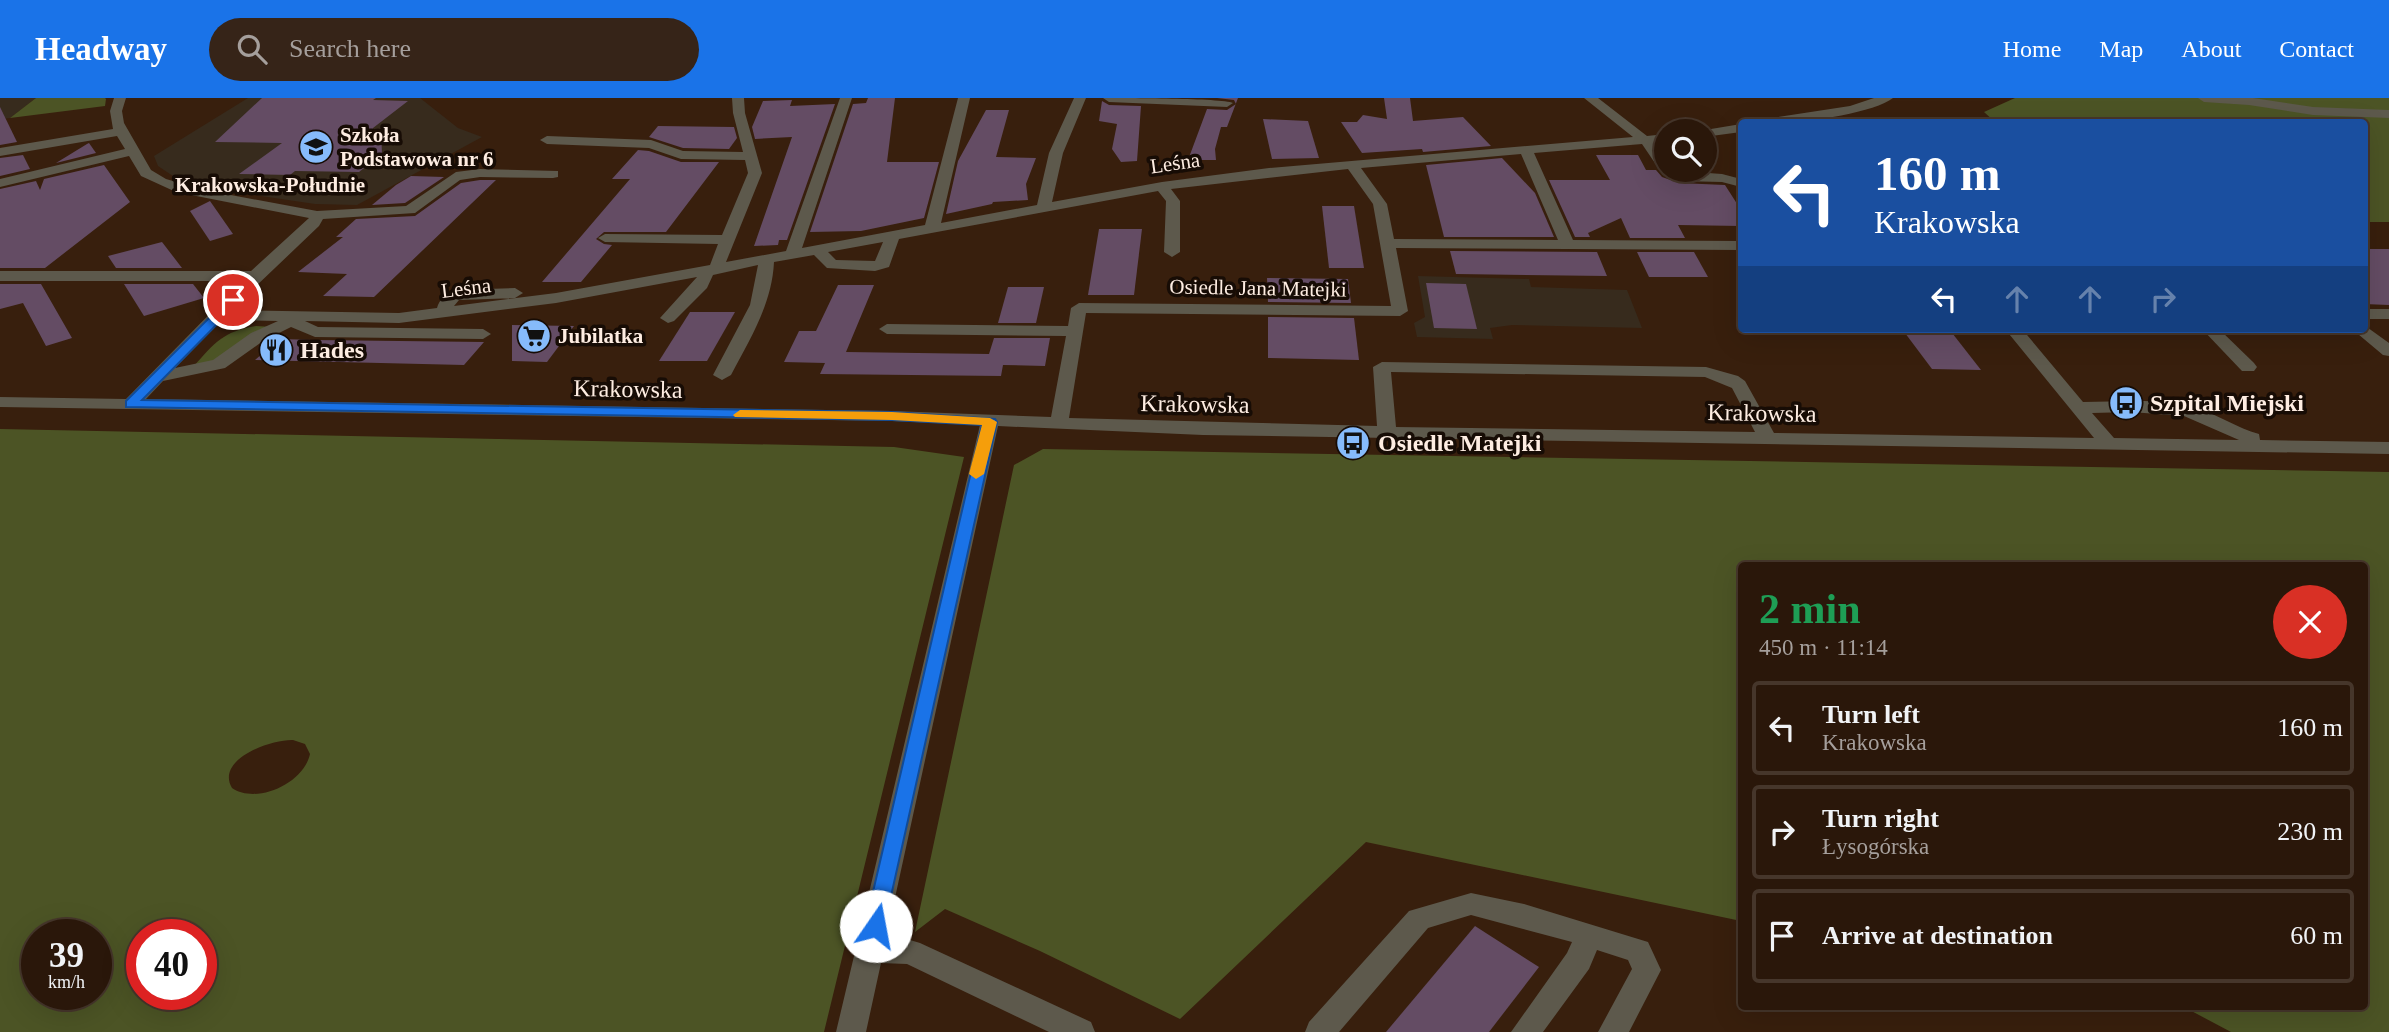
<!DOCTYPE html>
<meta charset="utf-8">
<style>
body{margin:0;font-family:"Times New Roman",serif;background:#362418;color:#f1f3f6;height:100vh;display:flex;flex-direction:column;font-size:26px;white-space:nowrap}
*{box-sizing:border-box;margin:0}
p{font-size:23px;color:#a59f9c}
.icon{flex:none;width:38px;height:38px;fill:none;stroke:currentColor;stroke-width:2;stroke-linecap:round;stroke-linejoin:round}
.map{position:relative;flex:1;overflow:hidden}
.side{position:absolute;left:1738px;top:464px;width:630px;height:448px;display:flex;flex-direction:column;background:#2a170a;border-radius:7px;box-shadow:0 7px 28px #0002,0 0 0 2px #46362b}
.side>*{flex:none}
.banner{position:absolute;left:1738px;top:21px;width:630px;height:214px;border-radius:7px;box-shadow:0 7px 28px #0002,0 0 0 2px #46362b;background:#1a4fa0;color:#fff;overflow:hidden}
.tools{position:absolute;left:1654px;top:21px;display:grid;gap:14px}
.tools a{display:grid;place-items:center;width:63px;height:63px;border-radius:50%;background:#2a170a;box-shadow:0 7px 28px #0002,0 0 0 2px #46362b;font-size:35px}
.speed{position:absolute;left:21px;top:821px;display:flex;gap:14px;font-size:35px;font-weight:700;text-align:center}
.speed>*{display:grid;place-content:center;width:91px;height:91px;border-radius:50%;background:#2a170a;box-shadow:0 7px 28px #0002,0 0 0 2px #46362b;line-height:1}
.speed small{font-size:18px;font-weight:400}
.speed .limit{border:10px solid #d22;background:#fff;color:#111}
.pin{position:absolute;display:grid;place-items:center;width:60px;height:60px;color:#fff;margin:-30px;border:4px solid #fff;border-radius:50%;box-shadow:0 2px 7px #0007}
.me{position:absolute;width:77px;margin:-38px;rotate:12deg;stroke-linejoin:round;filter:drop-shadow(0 0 5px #0008)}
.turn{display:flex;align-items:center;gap:24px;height:147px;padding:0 21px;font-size:32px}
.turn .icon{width:91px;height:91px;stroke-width:2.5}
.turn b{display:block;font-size:49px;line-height:60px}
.lanes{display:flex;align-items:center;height:66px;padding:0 21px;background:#0003;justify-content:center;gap:35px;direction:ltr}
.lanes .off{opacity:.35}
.round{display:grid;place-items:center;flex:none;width:74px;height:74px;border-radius:37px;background:#362418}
.summary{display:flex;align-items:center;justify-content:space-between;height:119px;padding:0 21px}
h1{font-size:42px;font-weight:800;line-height:52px;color:#1e9e55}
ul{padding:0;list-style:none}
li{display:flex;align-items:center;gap:21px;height:94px;margin:0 14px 10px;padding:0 7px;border:4px solid #46362b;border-radius:7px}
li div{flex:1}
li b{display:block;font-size:26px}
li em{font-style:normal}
header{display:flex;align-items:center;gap:42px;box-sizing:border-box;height:98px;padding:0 35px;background:#1a73e8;color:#fff}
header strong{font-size:33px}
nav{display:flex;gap:38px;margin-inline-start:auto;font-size:24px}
.search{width:490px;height:63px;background:#362418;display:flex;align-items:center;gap:18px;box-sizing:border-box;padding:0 24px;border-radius:38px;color:#a59f9c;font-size:26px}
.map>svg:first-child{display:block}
.education{fill:#372b1d}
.green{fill:#4c5425;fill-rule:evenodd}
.building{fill:#644c64}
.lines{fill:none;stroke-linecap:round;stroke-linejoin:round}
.minor{fill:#5d594c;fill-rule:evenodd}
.route{fill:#1a73e8;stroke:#114b97;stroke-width:2}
.slow{fill:#f59e0b}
.labels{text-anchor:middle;stroke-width:7;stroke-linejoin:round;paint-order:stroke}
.far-poi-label{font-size:21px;font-weight:bold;fill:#feede2;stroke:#170c05;text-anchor:start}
.far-street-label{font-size:21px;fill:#feede2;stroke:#170c05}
.far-neighbourhood-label{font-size:21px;font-weight:bold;fill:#feede2;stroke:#170c05}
.poi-label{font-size:24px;font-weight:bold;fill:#feede2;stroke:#170c05;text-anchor:start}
.street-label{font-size:24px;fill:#feede2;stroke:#170c05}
</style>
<header>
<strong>Headway</strong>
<div class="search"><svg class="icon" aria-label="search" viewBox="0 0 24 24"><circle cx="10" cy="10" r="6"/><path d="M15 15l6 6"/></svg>Search here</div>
<nav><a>Home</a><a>Map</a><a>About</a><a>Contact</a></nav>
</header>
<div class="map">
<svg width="2389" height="934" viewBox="0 0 2389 934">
<rect width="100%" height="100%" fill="#381f0d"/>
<g class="education">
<path d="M0,0H36L10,20L0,21Z"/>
<path d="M248,0H420L458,30L482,39L357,107L315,106L261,98L173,78L158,68L154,58Z"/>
<path d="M1418,178L1529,181L1531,189L1627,192L1642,230L1512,227L1490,230L1493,241L1417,239L1414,225L1425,219Z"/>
</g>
<g class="green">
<path d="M36,0H105L106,1L105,8L10,20Z"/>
<path d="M2015,0H2389V124H2364V24H1995L1984,14Z"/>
<path d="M256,228L272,229L216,263L194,268C214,245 224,233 256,228Z"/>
<path d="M0,331L894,349L964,359L824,934H0ZM293,642L305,646L310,656C304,685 257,707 232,690C215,661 272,641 293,642ZM96,836V896H37V836ZM201,836V896H142V836Z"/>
<path d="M1043,351L2389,374V934H2231L2182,908H2364V467H1741V823L1366,744L1180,921L1040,853L945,811L915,834L1014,367Z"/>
</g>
<g class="building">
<path d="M262,0H376L373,2L408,3L373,30L372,33H381L382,56L359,74L295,73L290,77L239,76L282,45L215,44Z"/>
<path d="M868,0H895L887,64H939L924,120L861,133L810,134L853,6L866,5Z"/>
<path d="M1217,0H1238L1227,29H1221L1215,51L1216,62H1188L1207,11L1227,12L1236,6L1234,2Z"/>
<path d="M1384,0H1410L1413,23L1463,19L1491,48L1423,54L1422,51L1362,55L1341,24H1357L1363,17L1387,21Z"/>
<path d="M792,2L790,8L835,6L787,142H779L778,147L754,148L792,39L755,41L752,29L763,3Z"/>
<path d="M1102,3L1109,7L1141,8L1137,63L1121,64L1112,51L1117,26L1099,23Z"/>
<path d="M0,9L17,44L0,47Z"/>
<path d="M986,12H1009L996,59L1036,60L1026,86L1028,102L993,104L992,106L946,116L958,63Z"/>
<path d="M1263,21L1308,23L1319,60L1272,61Z"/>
<path d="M658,28L734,29L737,40L729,51L683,50L649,39Z"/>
<path d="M89,45L96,55L56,65L87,46Z"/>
<path d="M638,52L649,53L681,64H719L666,134H604L596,141L604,146L612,147L581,184H542L630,81H612Z"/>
<path d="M23,57L30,71L0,78V60Z"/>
<path d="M1596,57H1638L1646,72H1656L1662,79L1679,85L1725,87L1741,112V128L1678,127L1685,140H1630L1621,120L1588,135L1590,139H1575L1549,82H1610Z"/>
<path d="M1502,60L1535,95L1554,139H1444L1426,67Z"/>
<path d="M104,67L130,104L45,170H0V91L36,83L40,92L44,81Z"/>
<path d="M411,78L444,79L405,105L372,107L396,87Z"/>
<path d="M480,82H496L374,199L323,198L347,176L298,174L343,139H336L356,121L415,118L461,85Z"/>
<path d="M210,103L233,136L210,143L190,113Z"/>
<path d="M1322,108H1354L1364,170H1329Z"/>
<path d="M1099,131H1142L1134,197H1088Z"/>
<path d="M162,144L182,170H116L108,158Z"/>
<path d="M2364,151H2389V207L2364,206Z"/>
<path d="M1450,153L1597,154L1607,178L1456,176Z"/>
<path d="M1637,154H1694L1708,179H1649Z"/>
<path d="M1267,180L1348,181L1351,205L1268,204Z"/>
<path d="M1426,185L1466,186L1477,231L1434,230Z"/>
<path d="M0,186H41L72,240L46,248L23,205L0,211Z"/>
<path d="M124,186H193L204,200L144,218Z"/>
<path d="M838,187H874L846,254L989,256L994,240H1050L1045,268L1003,267L1001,278L820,276L825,265L784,264L799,233H816Z"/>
<path d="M1008,189H1044L1036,225H998Z"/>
<path d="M690,214H735L707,263H659Z"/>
<path d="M1268,219L1354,220L1359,262L1268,260Z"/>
<path d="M512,227L574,228L547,264L512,263Z"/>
<path d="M1902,231H1949L1981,272L1932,271Z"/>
<path d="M279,241L315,242L484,244L464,267L255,262Z"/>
<path d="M1475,828L1539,869L1489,934H1386Z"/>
</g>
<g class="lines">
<g class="minor">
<path d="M114,0H126L122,13L124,25L151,72L166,81L204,92L317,113L406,108L456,74L480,71L558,73V79L553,80L480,79L460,82L415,115L323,121L319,128L231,212L399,215L437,210C439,202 447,194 455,192L515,190L523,195L515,200L459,202L454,208L556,195L710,167L718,146L605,144L598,140L605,136L722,137L748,75L745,62L681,61L649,50L547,46L540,42L547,38L651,42L683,53L743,54L733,15L732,0H744L745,15L762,75L726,164L786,153L840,0H852L802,150L925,127L958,0H970L941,125L1037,107L1049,55L1074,0H1086L1063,55L1052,104L1162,84L1269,70L1633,39L1584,0H1598L1647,38L1666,36V44L1654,45L1666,62V72L1722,76L1741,81V89L1722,84L1680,83L1663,77L1642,46L1534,55L1573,142L1741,143V152L1396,150L1408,213L1400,218L1086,215L1069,320L1377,328L1373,269L1382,264L1706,269L1738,278L1745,283L1774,335L2094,340L2005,231H2022L2083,304C2121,304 2161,299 2198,311C2219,317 2237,330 2259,336L2260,342L2389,344V356L1203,337L998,328L886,841L910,842L920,845L1091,924L1095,934H1049L907,866L881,865L866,934H836L980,327L892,323L0,309V299L126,301L242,183H0V173H251L309,120L176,94L141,78L129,58L0,89V81L125,51L117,38L0,58V50L113,31L110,13ZM1521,56L1558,142L1394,141L1387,106L1361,70ZM1348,71L1373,106L1391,208L1079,205L1071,210L1068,228L887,226L879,231L887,236L1066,238L1051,319L892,313L146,301L163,283L225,270L263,243L291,229L315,239L483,241L491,236L483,231L318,229L305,223L399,225L556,205L697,179L660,220L668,225L674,223L707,190L713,177L758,167L750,207L713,277L722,282L731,277C750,241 772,206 774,164L814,157L827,170L875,173L889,169L899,141L1158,93L1166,103L1164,154L1172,159L1180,154V103L1171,91ZM883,144L875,163L836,162L828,154ZM222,222L278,223L251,235L213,262L175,270ZM1391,274L1705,279L1732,290L1755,334L1396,329ZM2131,314L2184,318L2239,342L2114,340L2092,315Z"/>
<path d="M1103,0C1125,0 1221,0 1233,5L1227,9L1109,4Z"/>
<path d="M1874,0H1893C1873,16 1792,27 1766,24L1772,20L1850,8Z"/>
<path d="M2198,0H2253L2313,9L2389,12V20L2313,17L2249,7L2204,4Z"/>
<path d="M1741,26V34L1704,39V33H1699Z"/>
<rect x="2364" y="211" width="25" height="10"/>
<path d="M2364,227L2389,245V258L2383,257L2352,231H2364Z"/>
<path d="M2202,231H2219L2254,265L2257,269L2254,273H2242Z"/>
<path d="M1471,795L1524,806L1648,844L1661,872L1629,934H1598L1632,871L1628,862L1597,852L1589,871L1543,934H1511L1567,855L1572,844L1471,817L1428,830L1339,934H1305L1309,924L1409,813Z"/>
</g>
</g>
<path class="route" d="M233,198L238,200V205L142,302L892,314L995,321L997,324L883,834L876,837L868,834L865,828L982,327L892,322L126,309V303L229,200Z"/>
<path class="slow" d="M740,312L892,314L990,320L997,324L984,376L976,381L969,376L982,327L892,322L735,319L733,317Z"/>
<defs>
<g id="school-disc" transform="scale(1.75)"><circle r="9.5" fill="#86bbfb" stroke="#170c05"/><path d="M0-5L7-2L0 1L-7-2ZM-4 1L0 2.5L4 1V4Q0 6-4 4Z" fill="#111"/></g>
<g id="supermarket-disc" transform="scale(1.75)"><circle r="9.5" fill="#86bbfb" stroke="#170c05"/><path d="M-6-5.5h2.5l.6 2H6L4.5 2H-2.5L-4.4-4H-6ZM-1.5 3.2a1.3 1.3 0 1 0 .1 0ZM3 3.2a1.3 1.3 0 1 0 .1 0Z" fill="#111"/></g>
<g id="restaurant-disc" transform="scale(1.75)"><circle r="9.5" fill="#86bbfb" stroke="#170c05"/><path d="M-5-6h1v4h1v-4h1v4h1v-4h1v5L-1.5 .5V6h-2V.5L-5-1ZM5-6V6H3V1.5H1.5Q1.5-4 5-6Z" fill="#111"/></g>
<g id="bus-disc" transform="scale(1.75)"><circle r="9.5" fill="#86bbfb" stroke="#170c05"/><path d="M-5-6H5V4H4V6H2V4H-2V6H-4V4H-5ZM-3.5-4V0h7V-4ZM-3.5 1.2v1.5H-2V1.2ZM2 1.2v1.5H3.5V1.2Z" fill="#111"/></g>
</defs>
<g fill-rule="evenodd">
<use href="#school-disc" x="316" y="49"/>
<use href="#supermarket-disc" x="534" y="238"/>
<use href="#restaurant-disc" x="276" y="252"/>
<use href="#bus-disc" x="2126" y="305"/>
<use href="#bus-disc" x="1353" y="345"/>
</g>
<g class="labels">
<g class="far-poi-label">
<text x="340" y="44">Szkoła<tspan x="340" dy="24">Podstawowa nr 6</tspan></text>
<text x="558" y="245">Jubilatka</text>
</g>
<g class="far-street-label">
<text transform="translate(1175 65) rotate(-8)" y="7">Leśna</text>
<text transform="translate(466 190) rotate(-7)" y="7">Leśna</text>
<text transform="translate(1258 190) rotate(1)" y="7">Osiedle Jana Matejki</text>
</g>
<g class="far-neighbourhood-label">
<text x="270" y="94">Krakowska-Południe</text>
</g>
<g class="poi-label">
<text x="300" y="260">Hades</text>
<text x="2150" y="313">Szpital Miejski</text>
<text x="1378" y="353">Osiedle Matejki</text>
</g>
<g class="street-label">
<text transform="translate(628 291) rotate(1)" y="8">Krakowska</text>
<text transform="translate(1195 306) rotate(1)" y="8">Krakowska</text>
<text transform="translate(1762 315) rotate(1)" y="8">Krakowska</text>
</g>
</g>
</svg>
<div class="tools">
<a><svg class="icon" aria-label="search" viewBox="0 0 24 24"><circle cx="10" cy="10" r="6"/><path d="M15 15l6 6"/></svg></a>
</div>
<div class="speed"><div>39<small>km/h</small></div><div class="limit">40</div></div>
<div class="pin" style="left:233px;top:202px;background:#d93025"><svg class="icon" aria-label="arrive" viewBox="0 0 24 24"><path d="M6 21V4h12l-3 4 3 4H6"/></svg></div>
<svg class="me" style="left:876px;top:828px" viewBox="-20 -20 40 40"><circle r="19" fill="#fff"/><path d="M0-13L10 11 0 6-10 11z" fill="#1a73e8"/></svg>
<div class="banner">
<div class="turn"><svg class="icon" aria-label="left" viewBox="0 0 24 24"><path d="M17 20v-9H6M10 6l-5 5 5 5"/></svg><div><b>160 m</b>Krakowska</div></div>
<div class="lanes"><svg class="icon" aria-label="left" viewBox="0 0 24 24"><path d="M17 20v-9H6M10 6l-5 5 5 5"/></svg><svg class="icon off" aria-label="ahead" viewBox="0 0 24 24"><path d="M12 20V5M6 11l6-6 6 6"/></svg><svg class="icon off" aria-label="ahead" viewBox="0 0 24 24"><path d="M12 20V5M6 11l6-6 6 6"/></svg><svg class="icon off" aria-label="right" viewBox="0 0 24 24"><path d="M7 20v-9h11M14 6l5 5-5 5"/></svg></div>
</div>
<section class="side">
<div class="summary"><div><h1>2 min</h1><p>450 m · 11:14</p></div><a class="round" style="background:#d93025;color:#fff"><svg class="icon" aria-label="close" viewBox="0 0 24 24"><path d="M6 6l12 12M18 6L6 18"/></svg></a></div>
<ul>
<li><svg class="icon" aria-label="left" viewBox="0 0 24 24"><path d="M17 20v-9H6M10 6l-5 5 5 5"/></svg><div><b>Turn left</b><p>Krakowska</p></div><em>160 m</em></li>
<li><svg class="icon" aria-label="right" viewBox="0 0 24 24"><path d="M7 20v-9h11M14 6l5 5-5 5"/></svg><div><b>Turn right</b><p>Łysogórska</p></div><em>230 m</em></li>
<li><svg class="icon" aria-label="arrive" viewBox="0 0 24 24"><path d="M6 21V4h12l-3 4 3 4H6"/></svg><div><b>Arrive at destination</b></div><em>60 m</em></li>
</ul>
</section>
</div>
